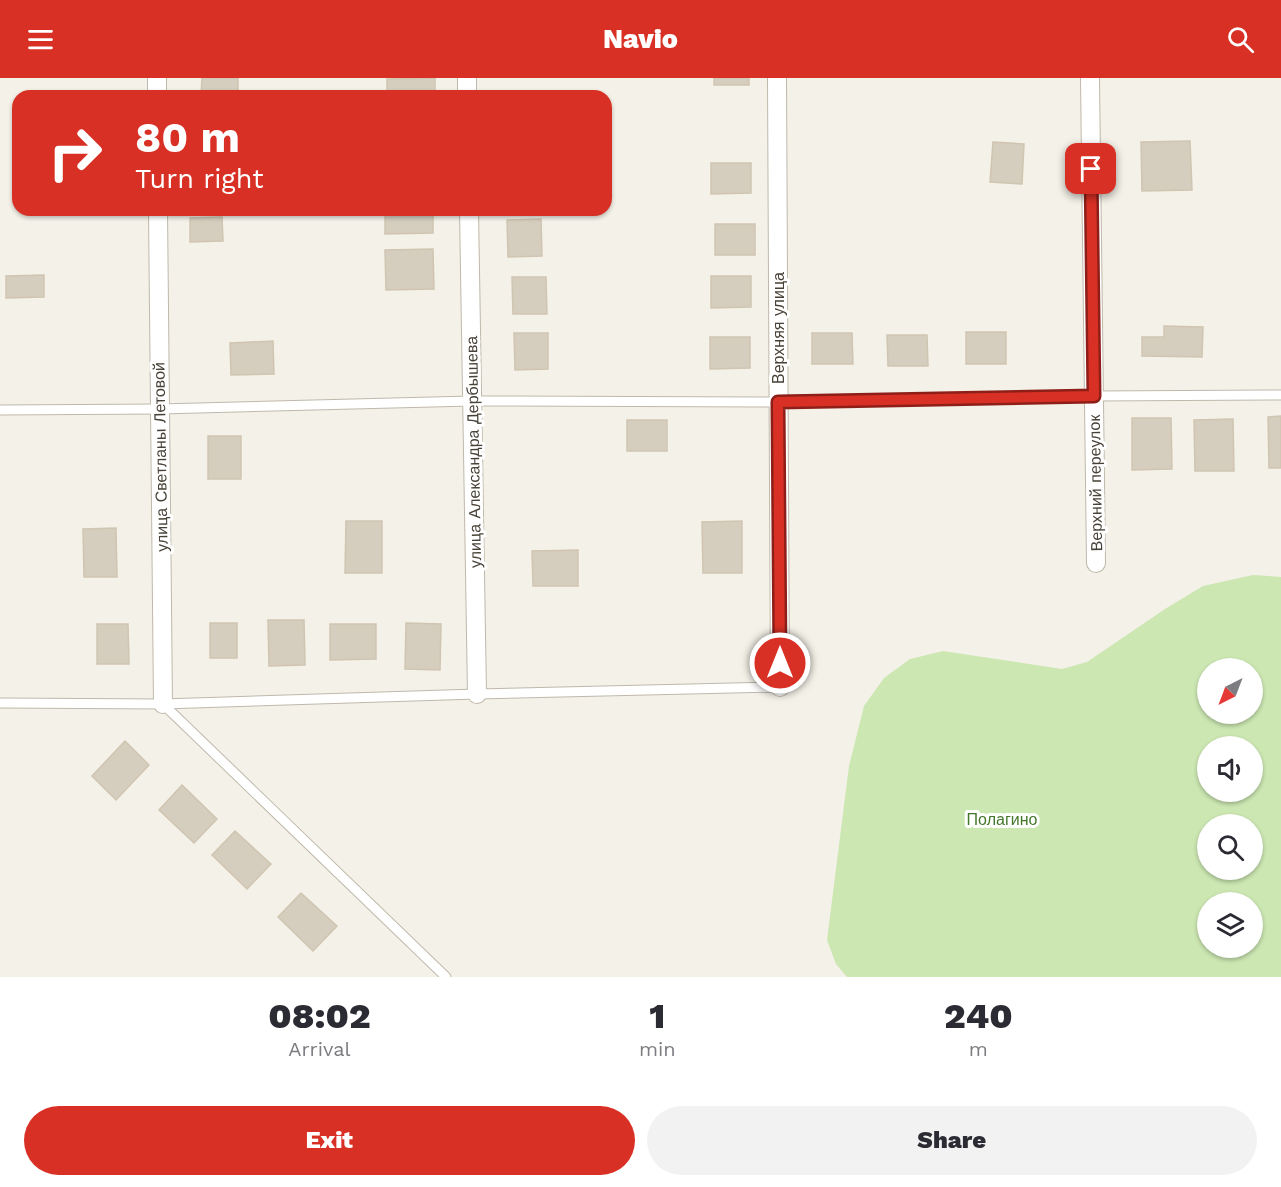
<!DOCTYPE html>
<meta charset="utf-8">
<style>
body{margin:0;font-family:"Work Sans",sans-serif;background:#f2f2f3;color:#2b2b33;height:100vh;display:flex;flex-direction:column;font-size:22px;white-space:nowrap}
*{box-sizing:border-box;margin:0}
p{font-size:20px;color:#7c7c81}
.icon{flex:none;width:33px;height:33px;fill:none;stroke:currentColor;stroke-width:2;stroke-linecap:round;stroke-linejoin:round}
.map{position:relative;height:899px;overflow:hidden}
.drawer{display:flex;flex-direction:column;background:#fff;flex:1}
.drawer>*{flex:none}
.hud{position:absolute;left:12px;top:12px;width:600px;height:126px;border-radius:18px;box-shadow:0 2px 4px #0004;background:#d93025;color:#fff;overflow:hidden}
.needle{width:39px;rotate:222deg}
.controls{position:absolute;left:1197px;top:580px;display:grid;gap:12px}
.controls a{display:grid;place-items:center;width:66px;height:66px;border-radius:50%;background:#fff;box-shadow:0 2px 4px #0004;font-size:30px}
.pin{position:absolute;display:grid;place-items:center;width:51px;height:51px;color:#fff;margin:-26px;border-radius:12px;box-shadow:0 3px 9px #0006}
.me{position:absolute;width:66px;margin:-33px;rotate:0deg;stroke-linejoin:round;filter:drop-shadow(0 0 4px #0008)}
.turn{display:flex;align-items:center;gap:21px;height:126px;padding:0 24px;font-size:27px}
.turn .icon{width:78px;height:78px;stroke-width:2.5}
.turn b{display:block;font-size:42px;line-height:51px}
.eta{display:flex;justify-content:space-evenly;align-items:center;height:102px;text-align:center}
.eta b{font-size:36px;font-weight:800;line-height:42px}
.cta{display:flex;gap:12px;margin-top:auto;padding:12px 24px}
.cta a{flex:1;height:69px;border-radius:36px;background:#d93025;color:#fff;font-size:24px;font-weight:800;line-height:69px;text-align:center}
.cta a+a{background:#f2f2f3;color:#2b2b33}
header{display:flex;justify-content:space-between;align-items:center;height:78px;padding:0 24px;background:#d93025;color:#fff;font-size:27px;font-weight:800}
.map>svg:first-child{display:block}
.green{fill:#cce7b2;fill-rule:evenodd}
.building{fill:#d5cdbe;stroke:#d0c5b1;stroke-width:1.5}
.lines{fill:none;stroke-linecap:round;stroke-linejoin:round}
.lane-casing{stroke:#bfb9ab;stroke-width:11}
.street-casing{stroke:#bfb9ab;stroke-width:20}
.lane{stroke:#fff;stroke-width:9}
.street{stroke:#fff;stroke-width:18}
.route-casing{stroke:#8d1f18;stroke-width:15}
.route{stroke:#d93025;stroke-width:10}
.labels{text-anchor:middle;stroke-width:6;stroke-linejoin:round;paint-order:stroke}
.street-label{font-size:16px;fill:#474137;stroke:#fff}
.park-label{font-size:16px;fill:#44772b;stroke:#fff}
</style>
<header><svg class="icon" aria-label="menu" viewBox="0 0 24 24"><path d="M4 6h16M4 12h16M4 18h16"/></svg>Navio<svg class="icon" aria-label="search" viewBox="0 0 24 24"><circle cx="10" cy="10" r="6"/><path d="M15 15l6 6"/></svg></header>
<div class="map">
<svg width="1281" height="899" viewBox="0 0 1281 899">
<rect width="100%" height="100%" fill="#f4f1e8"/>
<path class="green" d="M1253,497L1281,499V899H847L836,886L827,862L849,688L864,628L884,600L910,581L943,573L1062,591L1087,584L1165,531L1203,508ZM1208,591H1252V636H1208ZM1208,669H1252V714H1208ZM1208,747H1252V792H1208ZM1208,825H1252V870H1208Z"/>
<g class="building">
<path d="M202,0H238V18H201Z"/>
<path d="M435,0V18H387V1Z"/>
<rect x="714" y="0" width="35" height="7"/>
<path d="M1190,63L1192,112L1142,113L1141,64Z"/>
<path d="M993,64L1024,66L1022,106L990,104Z"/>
<path d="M711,85H751V115L711,116Z"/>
<path d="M385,132H433V155L385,156Z"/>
<path d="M222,139L223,163L190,164V140Z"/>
<path d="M541,141L542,178L508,179L507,142Z"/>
<rect x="715" y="146" width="40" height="31"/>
<path d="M433,171L434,211L386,212L385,172Z"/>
<path d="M44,197V219L6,220V198Z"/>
<path d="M711,198H751V229L711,230Z"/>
<path d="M512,199H546L547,236H513Z"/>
<path d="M1164,248L1203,249L1202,279L1142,278V259H1164Z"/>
<rect x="966" y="254" width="40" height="32"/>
<path d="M514,255H548V291L515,292Z"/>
<path d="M812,255H852L853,286H812Z"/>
<path d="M887,257H927L928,288H888Z"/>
<path d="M710,259H750V290L710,291Z"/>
<path d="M273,263L274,296L231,297L230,265Z"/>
<path d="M1281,338V390H1269L1268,339Z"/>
<path d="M1132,340H1171L1172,391L1132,392Z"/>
<path d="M1233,341L1234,393H1195L1194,342Z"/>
<rect x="627" y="342" width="40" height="31"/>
<rect x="208" y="358" width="33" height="43"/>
<path d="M346,443H382V495H345Z"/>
<path d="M742,443V495H703L702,444Z"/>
<path d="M116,450L117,499H84L83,451Z"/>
<path d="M578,472V508H533L532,473Z"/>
<path d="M268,542H304L305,587L269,588Z"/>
<rect x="210" y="545" width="27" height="35"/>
<path d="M406,545L441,546L440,592L405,591Z"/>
<path d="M97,546H128L129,586H97Z"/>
<path d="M330,546H376V581L330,582Z"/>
<path d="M125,663L149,687L116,722L92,698Z"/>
<path d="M182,707L217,741L194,765L159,732Z"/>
<path d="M235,753L271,786L247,811L212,777Z"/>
<path d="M301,815L337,848L313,873L278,839Z"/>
</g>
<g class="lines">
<g class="lane-casing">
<g id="lane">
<path d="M0,332L160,331L472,323L778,324L1094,318L1281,317"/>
<path d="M0,625L163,626L477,616L780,609"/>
<path d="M163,626L446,899"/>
</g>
</g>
<g class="street-casing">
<g id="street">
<path d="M157,0V18"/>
<path d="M467,0V18"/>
<path d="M777,0L780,609"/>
<path d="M1090,0L1096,485"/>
<path d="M158,132L163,626"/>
<path d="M469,132L477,616"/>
</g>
</g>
<use href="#lane" class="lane"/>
<use href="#street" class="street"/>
</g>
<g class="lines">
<g class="route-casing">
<path id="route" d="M780,585L778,324L1094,318L1091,91"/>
</g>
<use href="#route" class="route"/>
</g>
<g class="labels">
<g class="street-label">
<text transform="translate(778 250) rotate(-90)" y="6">Верхняя улица</text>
<text transform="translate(473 374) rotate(-91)" y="6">улица Александра Дербышева</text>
<text transform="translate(160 379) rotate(-91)" y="6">улица Светланы Летовой</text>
<text transform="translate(1095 405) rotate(-91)" y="6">Верхний переулок</text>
</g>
<g class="park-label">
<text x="1002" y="747">Полагино</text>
</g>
</g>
</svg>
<div class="controls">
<a><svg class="needle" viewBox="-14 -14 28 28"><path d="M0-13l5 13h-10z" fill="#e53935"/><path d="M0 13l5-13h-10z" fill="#7c7c81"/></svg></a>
<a><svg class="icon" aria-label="sound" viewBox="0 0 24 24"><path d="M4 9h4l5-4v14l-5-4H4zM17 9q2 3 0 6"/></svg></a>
<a><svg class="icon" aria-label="search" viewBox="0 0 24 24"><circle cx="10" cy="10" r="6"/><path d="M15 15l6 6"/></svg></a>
<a><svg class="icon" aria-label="layers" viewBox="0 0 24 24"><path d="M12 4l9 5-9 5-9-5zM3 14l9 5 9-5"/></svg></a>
</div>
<div class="pin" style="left:1091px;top:91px;background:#d93025"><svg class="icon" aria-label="arrive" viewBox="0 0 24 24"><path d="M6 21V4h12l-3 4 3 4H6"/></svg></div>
<svg class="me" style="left:780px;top:585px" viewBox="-20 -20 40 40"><circle r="17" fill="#d93025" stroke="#fff" stroke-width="3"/><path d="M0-11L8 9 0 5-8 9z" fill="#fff"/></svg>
<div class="hud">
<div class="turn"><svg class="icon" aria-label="right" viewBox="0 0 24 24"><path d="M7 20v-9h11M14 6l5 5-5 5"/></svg><div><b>80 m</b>Turn right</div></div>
</div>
</div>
<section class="drawer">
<div class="eta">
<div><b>08:02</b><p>Arrival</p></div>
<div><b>1</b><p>min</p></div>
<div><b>240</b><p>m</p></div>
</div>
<div class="cta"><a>Exit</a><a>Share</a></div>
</section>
